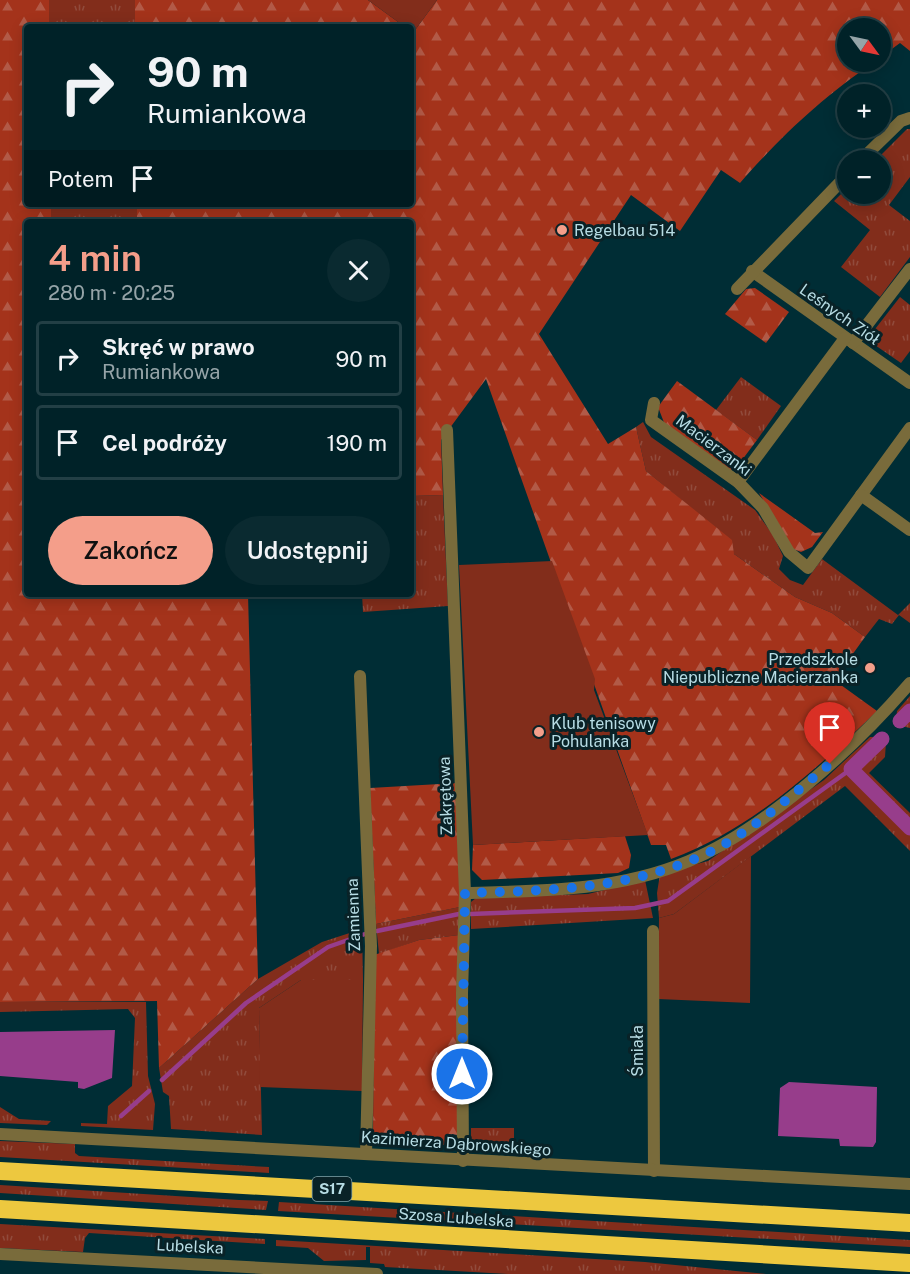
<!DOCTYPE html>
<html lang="pl">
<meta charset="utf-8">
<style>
body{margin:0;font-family:"Public Sans",sans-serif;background:#0a2a30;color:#f1f3f6;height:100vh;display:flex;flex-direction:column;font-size:22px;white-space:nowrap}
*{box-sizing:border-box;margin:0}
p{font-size:20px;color:#95a4a8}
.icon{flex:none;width:33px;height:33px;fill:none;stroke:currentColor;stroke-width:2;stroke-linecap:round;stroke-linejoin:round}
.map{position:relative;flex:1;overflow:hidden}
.details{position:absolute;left:24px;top:219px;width:390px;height:378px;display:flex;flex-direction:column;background:#002228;border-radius:6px;box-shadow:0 3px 15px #0003,0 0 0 2px #223f45}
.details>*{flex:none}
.top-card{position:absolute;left:24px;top:24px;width:390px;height:183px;border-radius:6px;box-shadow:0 3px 15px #0003,0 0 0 2px #223f45;background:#002228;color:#f1f3f6;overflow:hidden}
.needle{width:39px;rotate:123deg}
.tools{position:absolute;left:837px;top:18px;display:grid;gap:12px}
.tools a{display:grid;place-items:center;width:54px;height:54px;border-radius:50%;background:#002228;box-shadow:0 3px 15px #0003,0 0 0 2px #223f45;font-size:30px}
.pin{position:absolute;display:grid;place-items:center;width:51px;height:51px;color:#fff;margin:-62px -26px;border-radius:50% 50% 50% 0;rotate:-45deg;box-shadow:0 0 6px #0007}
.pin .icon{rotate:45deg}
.me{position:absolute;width:66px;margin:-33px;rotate:0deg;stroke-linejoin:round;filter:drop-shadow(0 0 4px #0008)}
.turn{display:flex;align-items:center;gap:21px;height:126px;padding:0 24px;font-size:27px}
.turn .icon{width:78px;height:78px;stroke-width:2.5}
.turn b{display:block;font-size:42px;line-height:51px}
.then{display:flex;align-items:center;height:57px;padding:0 24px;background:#0003;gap:12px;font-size:22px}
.round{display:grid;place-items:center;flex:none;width:63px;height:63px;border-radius:32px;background:#0a2a30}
.overview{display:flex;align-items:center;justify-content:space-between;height:102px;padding:0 24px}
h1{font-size:36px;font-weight:600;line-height:45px;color:#f49e8a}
.primary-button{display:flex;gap:12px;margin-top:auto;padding:12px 24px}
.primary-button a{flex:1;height:69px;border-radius:36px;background:#f49e8a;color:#111;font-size:24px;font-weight:600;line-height:69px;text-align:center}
.primary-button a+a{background:#0a2a30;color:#f1f3f6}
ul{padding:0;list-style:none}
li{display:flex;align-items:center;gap:18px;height:75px;margin:0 12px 9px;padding:0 12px;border:3px solid #223f45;border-radius:6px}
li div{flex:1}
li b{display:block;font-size:22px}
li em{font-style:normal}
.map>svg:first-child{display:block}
.grass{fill:url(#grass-tufts)}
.forest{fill:url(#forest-firs)}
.garden{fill:#822d1b}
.water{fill:#973d8b}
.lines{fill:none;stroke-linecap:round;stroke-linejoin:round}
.stream{stroke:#973d8b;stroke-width:4.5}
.canal{stroke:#973d8b;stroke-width:15}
.minor{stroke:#796b3b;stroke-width:12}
.tertiary{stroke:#796b3b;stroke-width:12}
.motorway{stroke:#edc83f;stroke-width:18}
.route{stroke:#1a73e8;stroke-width:10;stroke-dasharray:0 18}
.poi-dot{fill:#f49e8a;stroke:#092227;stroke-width:2}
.labels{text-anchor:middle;stroke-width:6;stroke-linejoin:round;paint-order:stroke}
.shield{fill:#092227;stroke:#83a4ab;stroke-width:1.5}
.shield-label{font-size:15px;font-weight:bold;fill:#b7dce4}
.poi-label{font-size:16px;fill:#b7dce4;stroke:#092227;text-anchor:start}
.street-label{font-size:16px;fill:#b7dce4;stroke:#092227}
</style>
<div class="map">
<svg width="910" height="1274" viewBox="0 0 910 1274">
<defs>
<pattern id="grass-tufts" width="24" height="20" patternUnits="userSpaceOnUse" patternTransform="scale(1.5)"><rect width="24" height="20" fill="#822d1b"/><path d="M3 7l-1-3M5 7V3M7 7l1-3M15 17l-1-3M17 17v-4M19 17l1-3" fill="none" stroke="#914b3c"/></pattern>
<pattern id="forest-firs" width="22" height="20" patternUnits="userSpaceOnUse" patternTransform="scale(1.5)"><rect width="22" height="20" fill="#a4331b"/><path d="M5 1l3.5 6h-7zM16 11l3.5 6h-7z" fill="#b25a47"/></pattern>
</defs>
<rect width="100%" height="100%" fill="#002d35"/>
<g class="grass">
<rect x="49" y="0" width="86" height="27"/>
<path d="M907,129H910V177L889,205L910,221V257L880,297L841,267L870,230L834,201L847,188L848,194H880V160H876Z"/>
<rect x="51" y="204" width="86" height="18"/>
<path d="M900,297L910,305V351L901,363L872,343V333Z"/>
<path d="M741,377L781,406L757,440L716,410Z"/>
<path d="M643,422L651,437L755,510L773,535L783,556L779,569L790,580L803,585L822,559L898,615L910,603V623L899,615L892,624L879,619L865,637L832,613L795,597L734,554L684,502L646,471L636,427Z"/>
<path d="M443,495L448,606L363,612L362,594H411V496Z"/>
<path d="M910,696V728L901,726L896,721L897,711Z"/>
<path d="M870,737H880L886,742L885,757L869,773L910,813V851L845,786L674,914L659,918L657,893L660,874L708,861L824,780Z"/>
<path d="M645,880L653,918L471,929V902L476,898L588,894Z"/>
<path d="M460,907L459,935L419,940L379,954L376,924Z"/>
<path d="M362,929L363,980H301L259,1008L262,1135L171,1129L169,1096L163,1092L159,1068L258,979L322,942Z"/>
<path d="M0,1002H146L148,1076L155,1104L153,1130L81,1126V1123L107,1124L108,1106L132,1086L135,1018L128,1009L0,1012Z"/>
<path d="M0,1107L19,1119L51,1121L47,1125L0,1123Z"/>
<path d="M471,1128H514V1149L471,1147Z"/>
<path d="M0,1141L75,1144V1153L79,1156L269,1167V1173L0,1157Z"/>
<path d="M0,1185L239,1200L268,1201L266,1210L0,1193Z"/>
<path d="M279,1202L910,1240V1247L278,1211Z"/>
<path d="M0,1224L265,1239V1244L89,1233L85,1238L83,1252L0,1248Z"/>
<path d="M276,1240L645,1262L766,1274H508L385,1267L384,1264L370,1263V1247H366V1260L324,1261L308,1248L276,1246Z"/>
</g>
<g class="forest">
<path d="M0,0H49V27H27V204H51V222H27V594H248L258,979L159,1068L157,1001L0,1002Z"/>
<path d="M135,0H368L405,27H135Z"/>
<path d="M437,0H910V51L900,43L881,57L880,28H848V62H874C821,99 783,134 740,183L721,170L680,231L631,195L539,334L608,444L636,427L646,471L732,540L734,554L795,597L832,613L865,637L834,680L877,711C818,768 749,831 671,859L666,845H651L486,379L441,440L443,495L411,496V222H137V204H411V32L413,33Z"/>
<path d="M755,288L789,312L766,343L725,314L746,289Z"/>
<path d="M677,381L757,440L736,468L727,471L665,425L658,407Z"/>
<path d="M759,493L815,533L823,532L812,547L801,552L793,549Z"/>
<path d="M457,783L460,907L376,924L370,788Z"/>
<path d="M625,836L631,855L629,868L618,873L482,880L472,870L473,845Z"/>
<path d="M459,935L457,1135L452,1134L446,1145L373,1141L374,955L419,940Z"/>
</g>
<g class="garden">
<path d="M368,0H437L413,33L411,27H405Z"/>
<path d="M552,561L595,679L594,690L648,835L473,845L459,565Z"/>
<path d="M751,856L750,1003L658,999L659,918L674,914Z"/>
<path d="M301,980H363L362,1091L260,1087L259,1008Z"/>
</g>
<g class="water">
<path d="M115,1030L112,1078L84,1089L78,1088V1082L0,1076V1032Z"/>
<path d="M789,1082L877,1087L876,1142L873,1147L840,1146L839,1139L778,1136L780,1088Z"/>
</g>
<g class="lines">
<g class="stream">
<path d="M470,914L635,908L668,901L851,769"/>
<path d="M377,931L459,914"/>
<path d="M162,1080L246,1003L328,947L365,934"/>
<path d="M121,1116L149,1091"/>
</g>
<g class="canal">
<path d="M900,721L910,711"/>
<path d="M882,739L851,769L910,828"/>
</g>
<g class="minor">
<path d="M861,160L901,121L910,118"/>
<path d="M752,271L910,383"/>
<path d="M737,289L848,174"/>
<path d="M853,343L910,269"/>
<path d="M654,403L651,420L738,482L763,508L789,552L808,568L910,428"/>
<path d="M447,430L465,893L462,993L463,1161"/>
<path d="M738,482L845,338"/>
<path d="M861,495L910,530"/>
<path d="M360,676L371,946L366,1154"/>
<path d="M465,893C540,891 618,891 689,861C766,829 856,746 910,683"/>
<path d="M653,931L654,1171"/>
</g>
<g class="tertiary">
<path d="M0,1134L910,1184"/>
<path d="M0,1254L377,1274"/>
</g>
<g class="motorway">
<path d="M0,1171L910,1223"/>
<path d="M0,1209L910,1263"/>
</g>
</g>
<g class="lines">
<path class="route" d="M462,1074L465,893C548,891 636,889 712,851C755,829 793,794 830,764"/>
</g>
<g class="poi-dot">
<circle cx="562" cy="230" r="6"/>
<circle cx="870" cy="668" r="6"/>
<circle cx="539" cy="732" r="6"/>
</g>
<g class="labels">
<rect class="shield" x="312.5" y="1177" width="39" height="24" rx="4.5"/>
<g class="shield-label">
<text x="332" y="1194">S17</text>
</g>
<g class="poi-label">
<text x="574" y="236">Regelbau 514</text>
<text x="858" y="665" text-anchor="end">Przedszkole<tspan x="858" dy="18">Niepubliczne Macierzanka</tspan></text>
<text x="551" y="729">Klub tenisowy<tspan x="551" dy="18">Pohulanka</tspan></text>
</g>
<g class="street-label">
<text transform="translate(840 314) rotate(35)" y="6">Leśnych Ziół</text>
<text transform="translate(714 445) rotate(37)" y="6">Macierzanki</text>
<text transform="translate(445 796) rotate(-92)" y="6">Zakrętowa</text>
<text transform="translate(353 915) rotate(-92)" y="6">Zamienna</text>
<text transform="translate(637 1051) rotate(-90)" y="6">Śmiała</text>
<text transform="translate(456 1143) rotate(4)" y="6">Kazimierza Dąbrowskiego</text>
<text transform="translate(456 1217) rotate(4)" y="6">Szosa Lubelska</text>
<text transform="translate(190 1246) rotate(3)" y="6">Lubelska</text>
</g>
</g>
</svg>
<div class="tools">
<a><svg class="needle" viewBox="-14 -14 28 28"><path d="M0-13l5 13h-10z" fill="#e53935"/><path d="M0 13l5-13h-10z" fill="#95a4a8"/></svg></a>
<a>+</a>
<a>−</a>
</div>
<div class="pin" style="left:830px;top:764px;background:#d93025"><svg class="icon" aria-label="arrive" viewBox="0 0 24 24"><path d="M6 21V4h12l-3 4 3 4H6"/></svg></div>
<svg class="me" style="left:462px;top:1074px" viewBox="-20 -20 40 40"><circle r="17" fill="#1a73e8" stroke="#fff" stroke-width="3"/><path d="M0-11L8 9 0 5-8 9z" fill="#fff"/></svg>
<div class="top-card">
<div class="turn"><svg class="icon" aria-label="right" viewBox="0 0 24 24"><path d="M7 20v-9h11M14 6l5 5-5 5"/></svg><div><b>90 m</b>Rumiankowa</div></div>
<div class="then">Potem<svg class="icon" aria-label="arrive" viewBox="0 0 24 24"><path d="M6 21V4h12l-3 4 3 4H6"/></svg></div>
</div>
<section class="details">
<div class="overview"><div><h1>4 min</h1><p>280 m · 20:25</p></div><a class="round"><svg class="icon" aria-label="close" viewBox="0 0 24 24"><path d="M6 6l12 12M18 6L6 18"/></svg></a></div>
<ul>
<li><svg class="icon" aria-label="right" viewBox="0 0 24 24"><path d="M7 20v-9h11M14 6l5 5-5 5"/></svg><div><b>Skręć w prawo</b><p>Rumiankowa</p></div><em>90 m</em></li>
<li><svg class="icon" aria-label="arrive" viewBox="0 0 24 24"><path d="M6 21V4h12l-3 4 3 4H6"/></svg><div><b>Cel podróży</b></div><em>190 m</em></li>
</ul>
<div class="primary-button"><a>Zakończ</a><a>Udostępnij</a></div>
</section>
</div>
